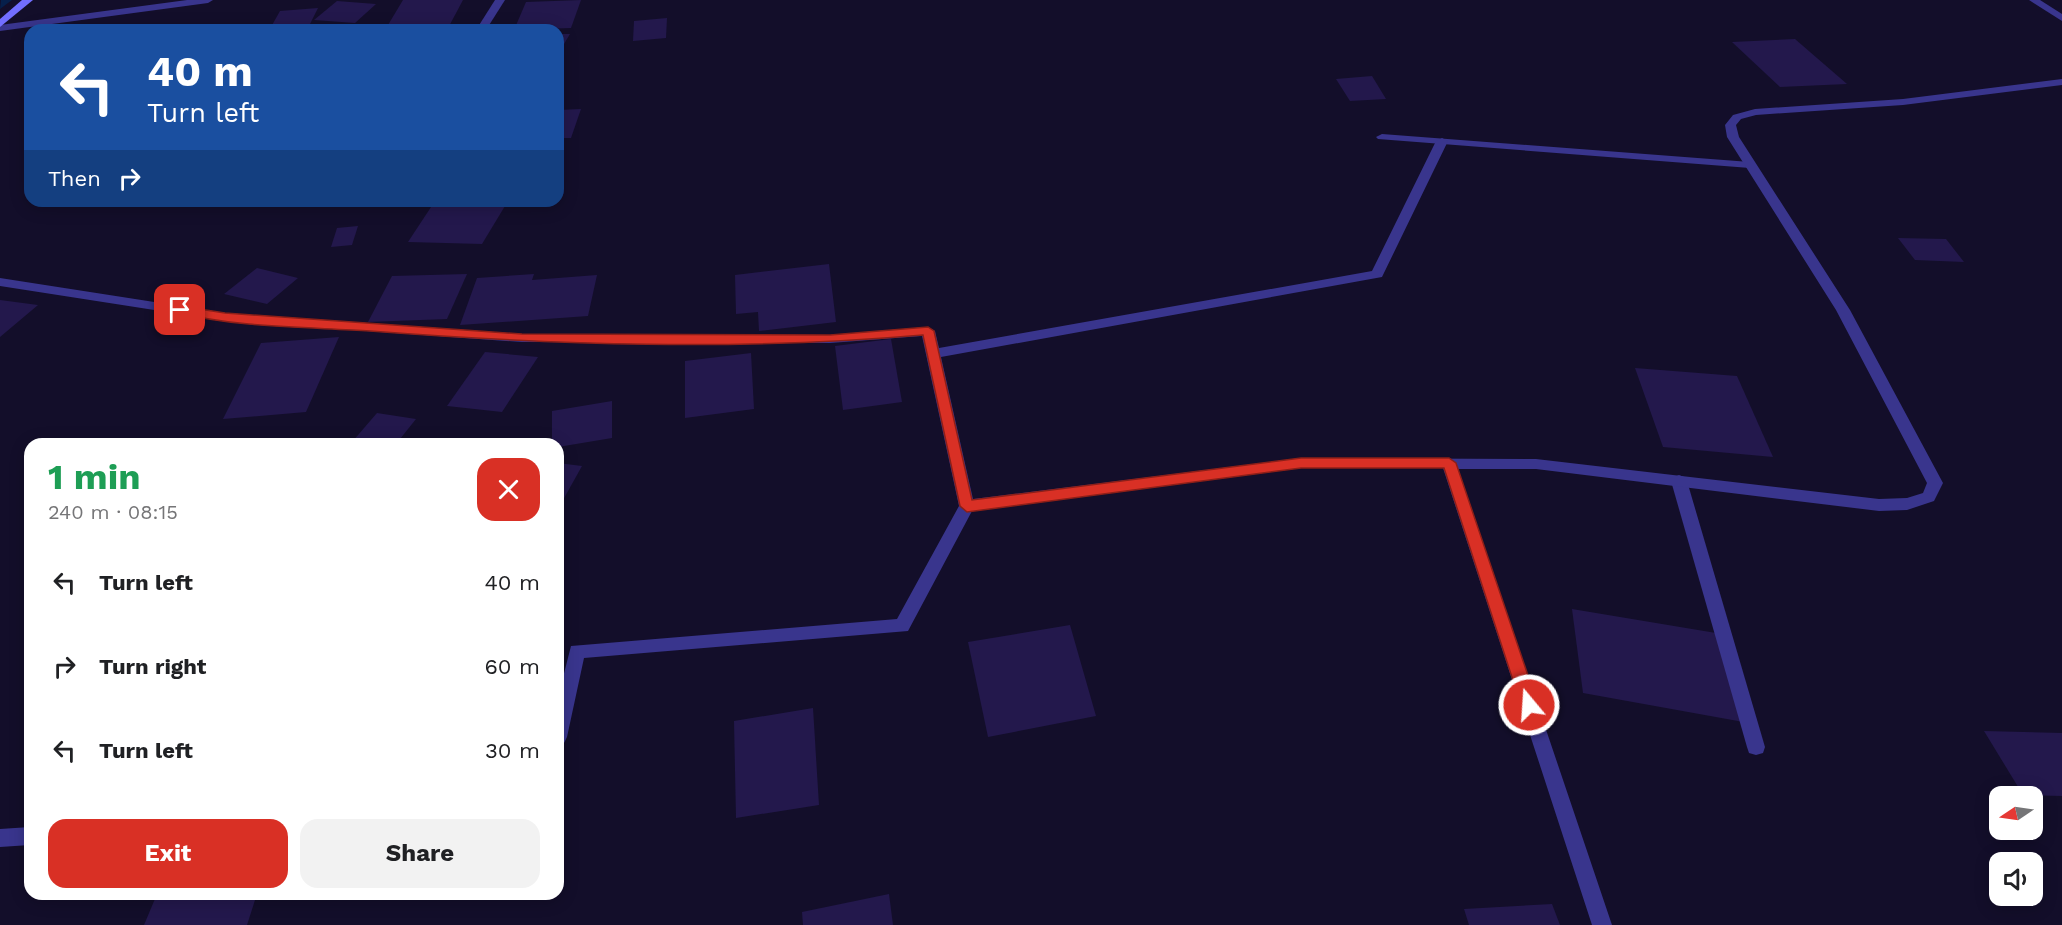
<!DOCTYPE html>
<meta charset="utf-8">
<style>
body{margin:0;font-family:"Work Sans",sans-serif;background:#f2f2f2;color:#202124;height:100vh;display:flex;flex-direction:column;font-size:22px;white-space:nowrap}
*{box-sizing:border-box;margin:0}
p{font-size:20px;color:#757577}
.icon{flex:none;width:33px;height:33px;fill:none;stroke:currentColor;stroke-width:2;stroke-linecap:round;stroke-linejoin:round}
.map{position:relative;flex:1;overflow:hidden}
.drawer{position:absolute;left:24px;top:438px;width:540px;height:462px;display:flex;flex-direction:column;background:#fff;border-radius:18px;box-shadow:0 3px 15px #0003}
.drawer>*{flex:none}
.guide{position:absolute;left:24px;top:24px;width:540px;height:183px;border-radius:18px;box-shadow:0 3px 15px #0003;background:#1a4fa0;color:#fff;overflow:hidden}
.needle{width:39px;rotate:257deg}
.fabs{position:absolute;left:1989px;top:786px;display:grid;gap:12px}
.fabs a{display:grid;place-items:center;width:54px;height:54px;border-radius:12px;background:#fff;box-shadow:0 3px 15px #0003;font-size:30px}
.pin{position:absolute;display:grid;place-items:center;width:51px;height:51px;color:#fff;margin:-26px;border-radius:12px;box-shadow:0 3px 9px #0006}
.me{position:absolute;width:66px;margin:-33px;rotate:342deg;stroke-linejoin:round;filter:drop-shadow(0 0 4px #0008)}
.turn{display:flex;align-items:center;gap:21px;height:126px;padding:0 24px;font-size:27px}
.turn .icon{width:78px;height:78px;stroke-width:2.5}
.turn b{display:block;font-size:42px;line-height:51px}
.then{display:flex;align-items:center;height:57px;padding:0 24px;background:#0003;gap:12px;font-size:22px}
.round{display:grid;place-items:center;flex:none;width:63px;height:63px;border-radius:18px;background:#f2f2f2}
.overview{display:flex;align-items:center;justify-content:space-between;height:102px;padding:0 24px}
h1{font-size:36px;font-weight:700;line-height:45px;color:#1e9e55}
.button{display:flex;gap:12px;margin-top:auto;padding:12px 24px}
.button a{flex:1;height:69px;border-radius:18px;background:#d93025;color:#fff;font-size:24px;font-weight:700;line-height:69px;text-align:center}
.button a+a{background:#f2f2f2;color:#202124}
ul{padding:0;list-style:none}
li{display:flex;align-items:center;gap:18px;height:84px;padding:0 24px}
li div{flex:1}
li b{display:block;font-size:22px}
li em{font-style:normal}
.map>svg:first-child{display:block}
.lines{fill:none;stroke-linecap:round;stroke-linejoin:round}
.stream{fill:#061f4b;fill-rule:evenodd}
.building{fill:#23184c}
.lane{fill:#39358d;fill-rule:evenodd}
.street{fill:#39358d;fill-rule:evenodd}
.secondary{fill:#726eff;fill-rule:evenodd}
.route{fill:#d93025;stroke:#8d1f18;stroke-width:1.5}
</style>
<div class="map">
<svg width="2062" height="925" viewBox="0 0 2062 925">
<rect width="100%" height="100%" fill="#130e2a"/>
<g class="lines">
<path class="stream" d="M1,0H12L0,9Z"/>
</g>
<g class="building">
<path d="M403,0H463L447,30H385Z"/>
<path d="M581,0L571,28L514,30L526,2Z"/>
<path d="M337,1L376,4L355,23L314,20Z"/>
<path d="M318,8L307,30H279L281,26L271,27L280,11Z"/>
<path d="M667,18L666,38L633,41L634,21Z"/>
<path d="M558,34H570L558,54Z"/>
<path d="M1795,39L1847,84L1780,87L1732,42Z"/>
<path d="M1372,76L1386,99L1350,101L1336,79Z"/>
<path d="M581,109L571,138H558V110Z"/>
<path d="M435,201H508L482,244L408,242Z"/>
<path d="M358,226L352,245L331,247L337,228Z"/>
<path d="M1898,238L1946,239L1964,262L1915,260Z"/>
<path d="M829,264L836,322L759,331L758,312L736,314L735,275Z"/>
<path d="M257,268L298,278L267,304L224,294Z"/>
<path d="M467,274L447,319L368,322L392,276Z"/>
<path d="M534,274L532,280L597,275L588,316L460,325L477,278Z"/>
<path d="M0,300L38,305L0,337Z"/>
<path d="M339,337L306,412L223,419L261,343Z"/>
<path d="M891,339L902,402L843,410L835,346Z"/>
<path d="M485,352L538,357L502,412L447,406Z"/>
<path d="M751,353L754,409L685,418V361Z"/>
<path d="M1635,368L1737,376L1773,457L1663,447Z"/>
<path d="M612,401V438L558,447V444H552V411Z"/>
<path d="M377,413L416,419L396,444L352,442Z"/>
<path d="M558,463L582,466L558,509Z"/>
<path d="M1572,609L1728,635L1749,723L1583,693Z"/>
<path d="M1070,625L1096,716L988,737L968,642Z"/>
<path d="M813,708L819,805L736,818L734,721Z"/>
<path d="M1984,731L2062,733V796L2023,795Z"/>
<path d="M157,894H257L247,925H144Z"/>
<path d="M889,894L893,925H803L802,912Z"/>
<path d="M1552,904L1560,925H1469L1464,909Z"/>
</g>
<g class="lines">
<g class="lane">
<path d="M1382,134L1750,162L1756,165L1750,168L1378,139L1376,137Z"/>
<path d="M1679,475L1684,477L1687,481L1765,747L1763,753L1756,755L1749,753L1747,747L1671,481L1674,477Z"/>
</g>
<g class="street">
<path d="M187,0H213L208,3L0,31V25Z"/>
<path d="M495,0H505L486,30H476Z"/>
<path d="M2029,0H2040L2062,14V21Z"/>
<path d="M2062,79V85L1903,105L1756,115L1741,119L1736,125L1739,137L1850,310L1943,483L1934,501L1907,510L1879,511L1536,469H1458L1612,925H1592L1443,468H1301L972,511L908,631L584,658L567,737L564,743L558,745V697L571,646L897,619L959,506L922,336L830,343L522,342L225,321L0,286V278L225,313L522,334L830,335L928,327L935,331L939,348L1372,271L1436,141L1442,138L1448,141L1382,277L941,357L973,499L1301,458L1536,459L1879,499L1907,498L1923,493L1927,483L1836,310L1727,137L1725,125L1733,115L1755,109L1903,99Z"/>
<path d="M30,827V845L0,847V829Z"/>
</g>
<path class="secondary" d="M22,0H33L0,27V19Z"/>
</g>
<path class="route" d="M180,306L225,313L522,334L830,335L928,327L934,331L972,500L1301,458H1449L1456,463L1538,705L1535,710H1524L1521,705L1444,468H1301L967,512L960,506L923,335C740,351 554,345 370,331C308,327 236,328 176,312L174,310Z"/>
</svg>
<div class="fabs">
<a><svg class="needle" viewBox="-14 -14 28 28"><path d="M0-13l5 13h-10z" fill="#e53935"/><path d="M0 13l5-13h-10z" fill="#757577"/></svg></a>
<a><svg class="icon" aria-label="sound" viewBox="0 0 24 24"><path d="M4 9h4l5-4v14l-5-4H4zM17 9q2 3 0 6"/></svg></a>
</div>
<div class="pin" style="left:180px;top:310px;background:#d93025"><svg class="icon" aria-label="arrive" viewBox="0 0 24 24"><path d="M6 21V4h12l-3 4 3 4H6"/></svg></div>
<svg class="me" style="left:1529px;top:705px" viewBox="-20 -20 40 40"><circle r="17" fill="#d93025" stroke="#fff" stroke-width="3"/><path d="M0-11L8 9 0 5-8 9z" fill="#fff"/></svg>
<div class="guide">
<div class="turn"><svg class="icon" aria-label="left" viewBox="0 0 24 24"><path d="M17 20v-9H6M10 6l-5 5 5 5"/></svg><div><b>40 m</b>Turn left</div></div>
<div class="then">Then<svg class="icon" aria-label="right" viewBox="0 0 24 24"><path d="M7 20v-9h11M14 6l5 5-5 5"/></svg></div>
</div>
<section class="drawer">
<div class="overview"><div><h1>1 min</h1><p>240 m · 08:15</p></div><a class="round" style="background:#d93025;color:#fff"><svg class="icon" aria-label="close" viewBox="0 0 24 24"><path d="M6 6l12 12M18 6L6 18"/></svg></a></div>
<ul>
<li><svg class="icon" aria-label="left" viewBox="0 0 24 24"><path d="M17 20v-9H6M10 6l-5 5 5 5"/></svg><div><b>Turn left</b></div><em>40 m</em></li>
<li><svg class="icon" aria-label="right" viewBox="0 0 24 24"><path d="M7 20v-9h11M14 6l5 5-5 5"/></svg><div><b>Turn right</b></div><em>60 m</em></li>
<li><svg class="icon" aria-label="left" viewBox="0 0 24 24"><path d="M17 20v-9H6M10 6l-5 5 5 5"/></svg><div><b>Turn left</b></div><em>30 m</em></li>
</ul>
<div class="button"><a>Exit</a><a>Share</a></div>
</section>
</div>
